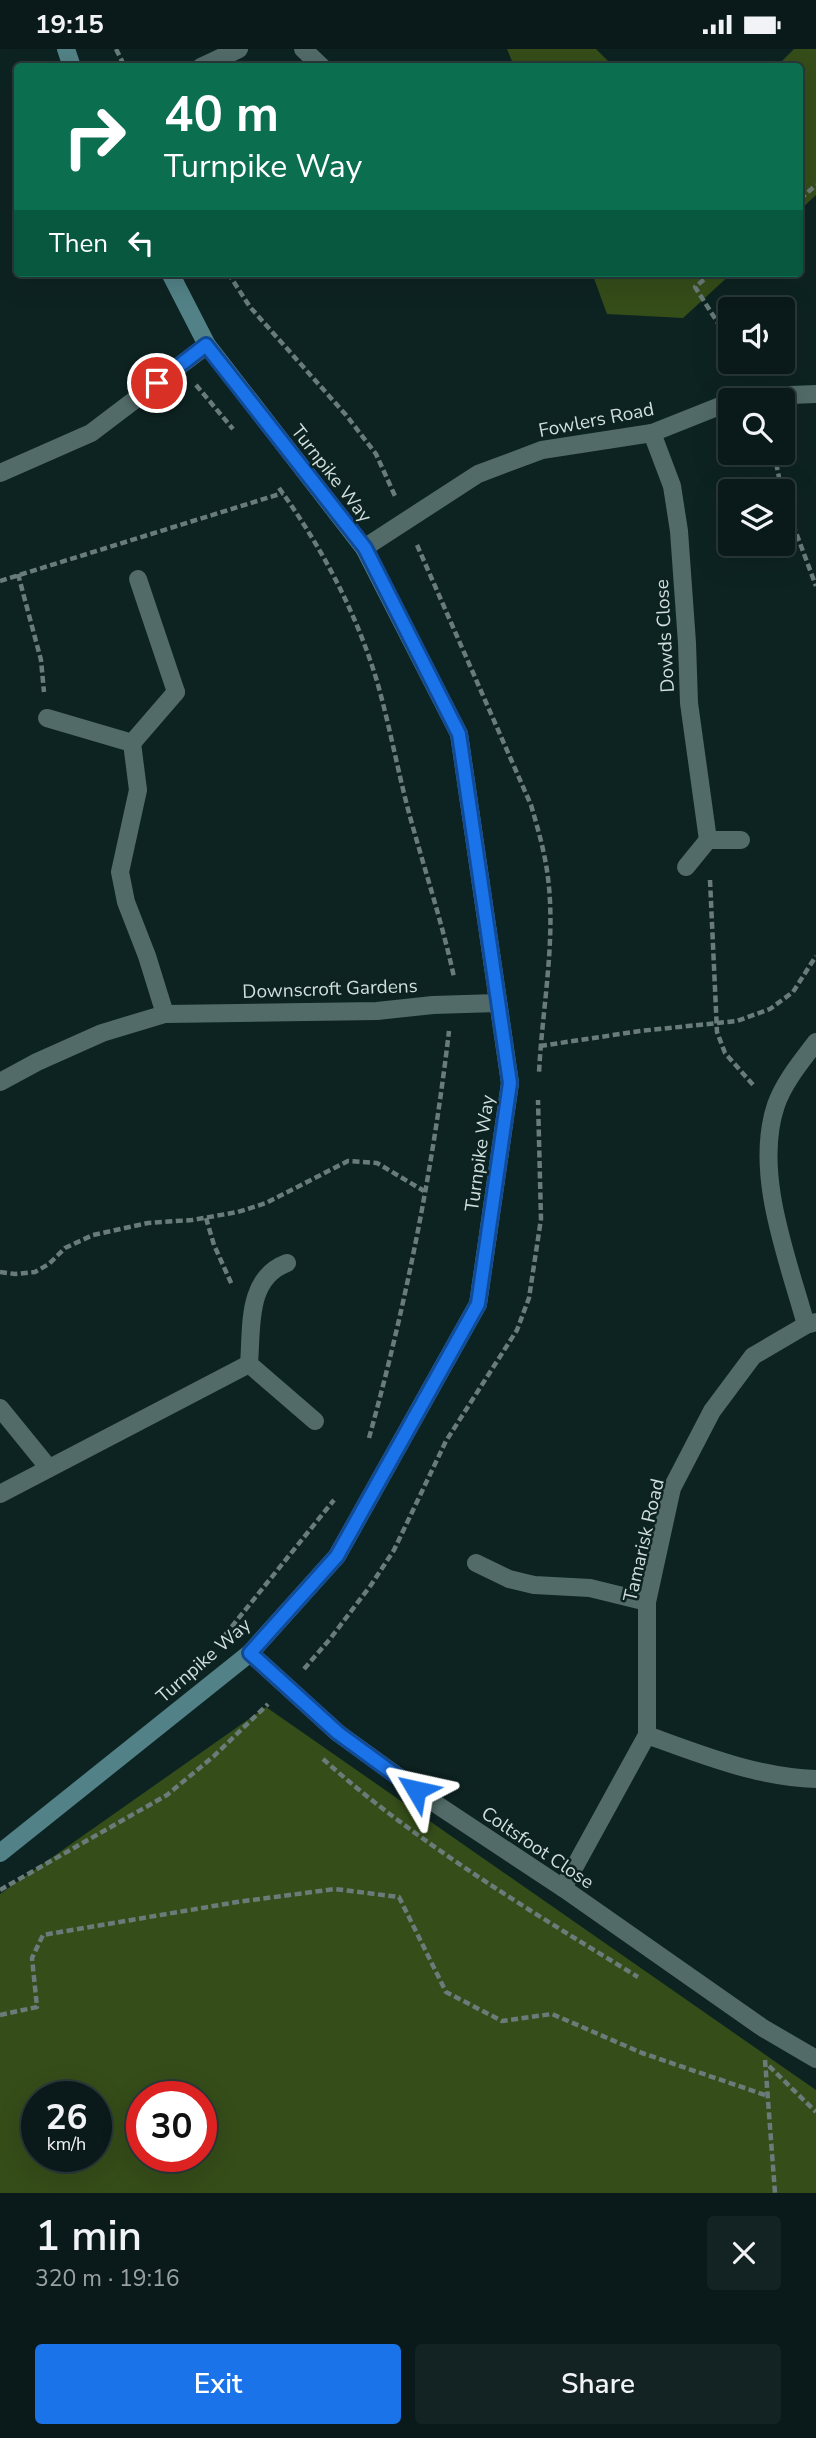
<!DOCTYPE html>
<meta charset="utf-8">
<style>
body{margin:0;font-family:"Nunito Sans",sans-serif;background:#132323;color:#f1f3f6;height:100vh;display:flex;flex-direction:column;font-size:26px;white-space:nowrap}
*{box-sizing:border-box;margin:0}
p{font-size:23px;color:#99a1a2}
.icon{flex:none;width:38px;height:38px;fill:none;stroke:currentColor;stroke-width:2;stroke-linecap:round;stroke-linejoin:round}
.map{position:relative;height:2144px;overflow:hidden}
.details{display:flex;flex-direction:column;background:#0a1a1a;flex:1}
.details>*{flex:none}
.hud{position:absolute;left:14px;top:14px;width:789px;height:214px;border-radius:7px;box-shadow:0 7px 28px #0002,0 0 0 2px #2a3839;background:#0b6e4f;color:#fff;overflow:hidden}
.controls{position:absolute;left:718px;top:248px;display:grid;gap:14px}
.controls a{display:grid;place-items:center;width:77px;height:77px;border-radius:7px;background:#0a1a1a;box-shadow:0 7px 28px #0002,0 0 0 2px #2a3839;font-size:35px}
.speed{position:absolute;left:21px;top:2032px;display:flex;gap:14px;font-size:35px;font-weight:700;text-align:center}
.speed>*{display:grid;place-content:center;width:91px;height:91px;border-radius:50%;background:#0a1a1a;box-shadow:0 7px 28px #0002,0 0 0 2px #2a3839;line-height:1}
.speed small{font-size:18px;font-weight:400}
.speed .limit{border:10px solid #d22;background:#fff;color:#111}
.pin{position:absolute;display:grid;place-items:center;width:60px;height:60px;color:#fff;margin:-30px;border:4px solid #fff;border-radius:50%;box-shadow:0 2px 7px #0007}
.me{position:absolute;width:77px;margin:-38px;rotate:306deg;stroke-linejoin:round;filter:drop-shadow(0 0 5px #0008)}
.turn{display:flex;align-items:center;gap:24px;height:147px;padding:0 35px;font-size:32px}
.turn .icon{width:91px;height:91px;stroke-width:2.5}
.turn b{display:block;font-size:49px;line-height:60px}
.then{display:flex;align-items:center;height:66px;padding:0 35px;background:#0003;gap:14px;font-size:26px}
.round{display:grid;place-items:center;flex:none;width:74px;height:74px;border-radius:7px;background:#132323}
.overview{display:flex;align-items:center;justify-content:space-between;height:119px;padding:0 35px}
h1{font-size:42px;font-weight:600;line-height:52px}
.primary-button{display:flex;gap:14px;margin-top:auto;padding:14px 35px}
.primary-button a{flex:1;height:80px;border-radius:7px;background:#1a73e8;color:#fff;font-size:28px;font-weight:600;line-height:80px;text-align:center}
.primary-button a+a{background:#132323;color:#f1f3f6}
.status{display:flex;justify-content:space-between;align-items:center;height:49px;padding:0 35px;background:#0a1a1a;direction:ltr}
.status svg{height:19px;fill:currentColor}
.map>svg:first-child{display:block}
.green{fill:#354d19;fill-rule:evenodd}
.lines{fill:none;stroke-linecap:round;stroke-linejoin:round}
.path{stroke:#697c7a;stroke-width:4.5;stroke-dasharray:7 3.5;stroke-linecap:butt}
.lane{stroke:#526b68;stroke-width:18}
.street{stroke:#526b68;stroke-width:18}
.secondary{stroke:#528287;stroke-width:18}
.route-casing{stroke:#114b97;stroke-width:18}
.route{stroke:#1a73e8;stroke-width:12}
.labels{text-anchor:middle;stroke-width:5;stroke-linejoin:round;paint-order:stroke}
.street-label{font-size:19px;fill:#d0dedc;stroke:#0d2322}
</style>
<div class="status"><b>19:15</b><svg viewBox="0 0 49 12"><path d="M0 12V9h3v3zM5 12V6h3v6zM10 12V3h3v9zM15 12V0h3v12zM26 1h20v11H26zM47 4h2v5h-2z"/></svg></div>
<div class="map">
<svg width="816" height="2144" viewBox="0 0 816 2144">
<rect width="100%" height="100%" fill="#0d2322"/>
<g class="green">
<path d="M507,0H596L613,17H514Z"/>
<path d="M794,0H816V146L800,161V18L777,17Z"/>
<path d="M592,224H732L683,269L607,265Z"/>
<path d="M266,1658L816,2041V2144H0V1845ZM37,2048H96V2107H37ZM142,2048H201V2107H142Z"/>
</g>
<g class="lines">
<g class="path">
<path d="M116,0L125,18"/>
<path d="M800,150L816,136"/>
<path d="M228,224L250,258L346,366L376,405L395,447"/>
<path d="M712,224L695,238L730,293"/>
<path d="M743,313L750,324"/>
<path d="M196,336L233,380"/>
<path d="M774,404L782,443"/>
<path d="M279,439C321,497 355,561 376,629C389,673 397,719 409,764C424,819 442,873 454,928"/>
<path d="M782,446L816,537"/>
<path d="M417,496L531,756C538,780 545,804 548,829C556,892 542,961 539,1024"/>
<path d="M18,525L41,611L44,643"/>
<path d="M0,532L283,444"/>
<path d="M710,831L717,983L725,1004L754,1037"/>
<path d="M540,997L640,982L737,972L770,960L793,943L816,907"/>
<path d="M206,1169L214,1196L232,1236"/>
<path d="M0,1223L15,1225L35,1223L49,1215L65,1199L93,1186L148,1174L192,1171L238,1163L266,1154L348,1112L377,1114L424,1142"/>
<path d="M369,1389C406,1256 433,1119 449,982"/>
<path d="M225,1586L334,1451"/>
<path d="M304,1620L330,1590L371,1536L394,1501L446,1392L517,1281L529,1249L541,1170L538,1051"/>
<path d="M323,1710C418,1795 529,1861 638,1928"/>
<path d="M0,1841L167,1746L214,1707L268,1655"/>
<path d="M0,1966L37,1958L32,1909L43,1886L237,1853L335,1840L399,1848L446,1943L502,1972L552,1965L642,2004L768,2047"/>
<path d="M765,2011L775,2144"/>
<path d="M769,2017L816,2063"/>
</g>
<g class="lane">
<path d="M138,530L176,643"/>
<path d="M476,1514L509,1530L534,1536L590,1539L647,1553"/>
</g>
<g class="street">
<path d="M303,0L322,18"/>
<path d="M201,18L239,0"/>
<path d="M735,352L765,347L816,345"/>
<path d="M652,384L672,437L679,482L687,594L689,654L708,791"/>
<path d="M0,424L91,384L207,296"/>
<path d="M364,499L478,425L542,401L652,384L730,353"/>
<path d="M47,669L132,694L176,643"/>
<path d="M132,694L138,741L120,823L126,853L147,907L165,965"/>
<path d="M686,818L708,791H741"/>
<path d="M0,1033L37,1013L102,984L165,965L377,962L433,956L497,954"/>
<path d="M287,1214C246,1229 252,1279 249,1315L315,1372"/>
<path d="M806,1276C788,1210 753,1124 776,1056C784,1033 801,1013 816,993"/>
<path d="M0,1359L48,1418"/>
<path d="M0,1445L249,1315"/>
<path d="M250,1604L338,1684L436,1755L563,1839L763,1979L816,2010"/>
<path d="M647,1686C702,1706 757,1728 816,1730"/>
<path d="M563,1839L647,1686V1553L672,1439L712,1362L753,1307L806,1276L816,1273"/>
</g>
<g class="secondary">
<path d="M66,0L72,18"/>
<path d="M0,1804L250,1604L337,1507L478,1255L510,1034L459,685L364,499L207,296L170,224"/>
</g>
</g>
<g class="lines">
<g class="route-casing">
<path id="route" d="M157,334L206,296L365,499L459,685L510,1034L478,1255L337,1507L250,1604L338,1684L416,1741"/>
</g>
<use href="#route" class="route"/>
</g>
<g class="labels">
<g class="street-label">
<text transform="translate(596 370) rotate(-11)" y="7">Fowlers Road</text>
<text transform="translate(332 424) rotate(52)" y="7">Turnpike Way</text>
<text transform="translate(664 587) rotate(-93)" y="7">Dowds Close</text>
<text transform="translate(330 939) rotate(-2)" y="7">Downscroft Gardens</text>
<text transform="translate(479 1104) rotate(-82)" y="7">Turnpike Way</text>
<text transform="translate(643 1491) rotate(-77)" y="7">Tamarisk Road</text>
<text transform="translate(203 1611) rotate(-41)" y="7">Turnpike Way</text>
<text transform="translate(538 1798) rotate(34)" y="7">Coltsfoot Close</text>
</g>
</g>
</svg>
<div class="controls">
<a><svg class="icon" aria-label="sound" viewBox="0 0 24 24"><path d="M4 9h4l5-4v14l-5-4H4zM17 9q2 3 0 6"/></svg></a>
<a><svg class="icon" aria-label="search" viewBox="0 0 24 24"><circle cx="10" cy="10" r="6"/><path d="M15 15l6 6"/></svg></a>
<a><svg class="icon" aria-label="layers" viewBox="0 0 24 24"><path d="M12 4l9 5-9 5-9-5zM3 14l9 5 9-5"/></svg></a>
</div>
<div class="speed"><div>26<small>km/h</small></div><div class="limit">30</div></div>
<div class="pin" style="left:157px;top:334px;background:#d93025"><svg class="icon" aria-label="arrive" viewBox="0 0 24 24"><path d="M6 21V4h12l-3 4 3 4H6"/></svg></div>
<svg class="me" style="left:416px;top:1741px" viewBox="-20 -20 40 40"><path d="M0-17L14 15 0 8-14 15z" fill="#1a73e8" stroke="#fff" stroke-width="4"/></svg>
<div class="hud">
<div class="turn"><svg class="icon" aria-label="right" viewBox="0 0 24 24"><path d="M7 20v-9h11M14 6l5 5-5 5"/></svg><div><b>40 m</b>Turnpike Way</div></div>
<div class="then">Then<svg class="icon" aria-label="left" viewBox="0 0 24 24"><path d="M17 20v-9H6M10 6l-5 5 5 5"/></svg></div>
</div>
</div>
<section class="details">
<div class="overview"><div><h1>1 min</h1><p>320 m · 19:16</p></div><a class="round"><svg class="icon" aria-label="close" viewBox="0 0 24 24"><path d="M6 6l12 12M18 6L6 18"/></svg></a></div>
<div class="primary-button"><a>Exit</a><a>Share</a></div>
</section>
